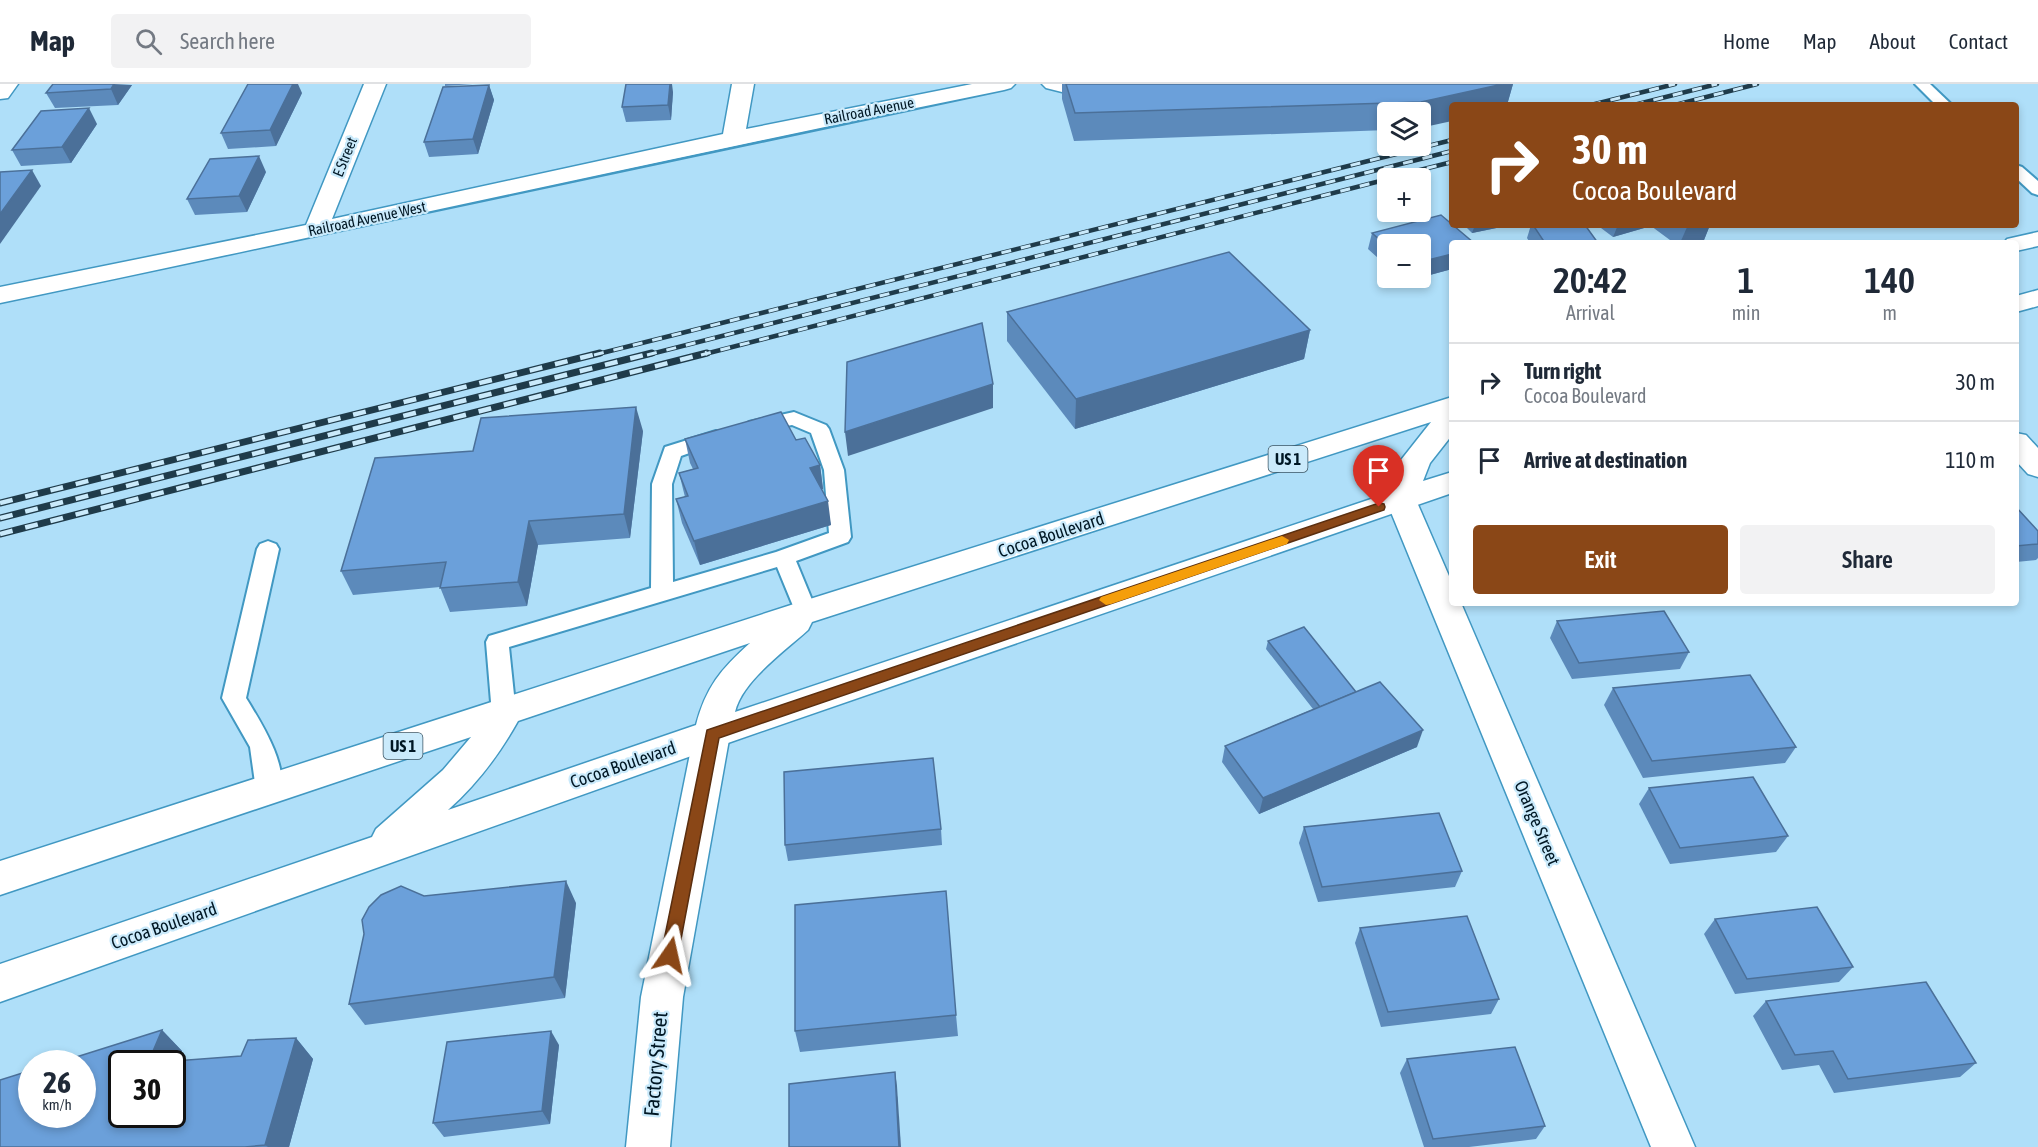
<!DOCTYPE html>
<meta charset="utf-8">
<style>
body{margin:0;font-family:"Asap Condensed",sans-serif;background:#f2f2f3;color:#1f2937;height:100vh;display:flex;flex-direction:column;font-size:22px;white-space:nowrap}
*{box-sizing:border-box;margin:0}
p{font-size:20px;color:#747a83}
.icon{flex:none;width:33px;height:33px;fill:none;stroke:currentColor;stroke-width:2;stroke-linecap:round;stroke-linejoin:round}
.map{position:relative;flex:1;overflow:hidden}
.side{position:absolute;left:1449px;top:156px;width:570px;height:366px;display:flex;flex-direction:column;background:#fff;border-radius:6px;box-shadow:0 3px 9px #0003}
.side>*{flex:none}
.guide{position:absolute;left:1449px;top:18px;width:570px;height:126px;border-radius:6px;box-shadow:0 3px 9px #0003;background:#8a4717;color:#fff;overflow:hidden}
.fabs{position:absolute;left:1377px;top:18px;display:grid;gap:12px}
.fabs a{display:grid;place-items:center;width:54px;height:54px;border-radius:6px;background:#fff;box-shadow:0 3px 9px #0003;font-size:30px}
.speed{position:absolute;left:18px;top:966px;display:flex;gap:12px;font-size:30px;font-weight:700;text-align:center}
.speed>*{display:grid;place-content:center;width:78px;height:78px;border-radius:50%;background:#fff;box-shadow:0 3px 9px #0003;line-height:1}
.speed small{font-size:15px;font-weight:400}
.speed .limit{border:3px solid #111;border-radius:9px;background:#fff;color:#111}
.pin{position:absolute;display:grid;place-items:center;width:51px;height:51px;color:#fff;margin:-62px -26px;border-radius:50% 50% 50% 0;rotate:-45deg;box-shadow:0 0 6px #0007}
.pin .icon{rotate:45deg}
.me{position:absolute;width:66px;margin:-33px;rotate:11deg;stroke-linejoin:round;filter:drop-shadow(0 0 4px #0008)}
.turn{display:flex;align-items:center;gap:21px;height:126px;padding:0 24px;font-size:27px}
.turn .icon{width:78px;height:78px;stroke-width:2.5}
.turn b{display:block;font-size:42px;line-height:51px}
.eta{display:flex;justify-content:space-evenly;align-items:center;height:102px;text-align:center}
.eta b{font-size:36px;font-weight:600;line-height:42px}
.primary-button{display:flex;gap:12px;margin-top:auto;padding:12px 24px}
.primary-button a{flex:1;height:69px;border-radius:6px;background:#8a4717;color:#fff;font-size:24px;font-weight:600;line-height:69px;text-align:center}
.primary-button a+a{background:#f2f2f3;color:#1f2937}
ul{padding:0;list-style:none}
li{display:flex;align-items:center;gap:18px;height:78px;padding:0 24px;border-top:2px solid #e0e1e3}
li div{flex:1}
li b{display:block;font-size:22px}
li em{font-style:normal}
header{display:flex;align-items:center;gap:36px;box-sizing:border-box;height:84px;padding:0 30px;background:#fff;border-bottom:2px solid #e0e1e3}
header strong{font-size:28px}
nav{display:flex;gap:33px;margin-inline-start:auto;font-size:21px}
.search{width:420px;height:54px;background:#f2f2f3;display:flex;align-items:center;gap:15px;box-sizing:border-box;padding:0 21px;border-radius:6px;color:#747a83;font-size:22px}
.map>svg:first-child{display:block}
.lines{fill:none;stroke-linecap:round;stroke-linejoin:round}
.lane-casing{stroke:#4198c2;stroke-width:4}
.street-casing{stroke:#4198c2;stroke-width:3}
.primary-casing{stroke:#4198c2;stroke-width:3}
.lane{fill:#fff;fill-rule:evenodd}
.street{fill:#fff;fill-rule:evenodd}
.primary{fill:#fff;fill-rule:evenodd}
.rail-far1-casing{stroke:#1f3b4a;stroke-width:4.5}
.rail-casing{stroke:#1f3b4a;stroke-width:7}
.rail-far1{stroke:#caeafb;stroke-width:3;stroke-dasharray:10;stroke-linecap:butt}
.rail{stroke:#caeafb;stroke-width:4.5;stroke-dasharray:13;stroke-linecap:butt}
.wall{fill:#5c8abb}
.shaded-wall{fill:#4b7099}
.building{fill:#6ba0da;stroke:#4b7099;stroke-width:1.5;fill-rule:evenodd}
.route{fill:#8a4717;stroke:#5a2e0f;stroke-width:1.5}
.slow{fill:#f59e0b}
.labels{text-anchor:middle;stroke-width:4.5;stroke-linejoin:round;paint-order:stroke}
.far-street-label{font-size:15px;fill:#001724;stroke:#caeafb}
.shield{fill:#caeafb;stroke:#3d5664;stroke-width:1.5}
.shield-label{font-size:16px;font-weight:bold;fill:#001724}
.street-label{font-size:18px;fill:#001724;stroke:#caeafb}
.near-street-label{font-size:21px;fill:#001724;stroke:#caeafb}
</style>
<header>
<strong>Map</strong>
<div class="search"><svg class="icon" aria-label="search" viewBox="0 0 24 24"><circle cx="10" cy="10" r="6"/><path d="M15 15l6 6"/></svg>Search here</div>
<nav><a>Home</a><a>Map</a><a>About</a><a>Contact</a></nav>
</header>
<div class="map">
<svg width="2038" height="1063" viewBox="0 0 2038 1063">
<rect width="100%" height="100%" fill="#afdff9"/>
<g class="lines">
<g class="lane-casing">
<g id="lane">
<path d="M1915,0H1930L1952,21H1936Z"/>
<path d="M2016,81L2022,83L2038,97V111L2032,109L2016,94Z"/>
<path d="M794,328L826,341L829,345L844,386L851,453L848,458L796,477L817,528L814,534L806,536L798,534L777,483L509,563L516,630L512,637L504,639L496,637L492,630L486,558L489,552L651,504L652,400L665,363L716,347L723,349L726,353L723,357L681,372L672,400L673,498L776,468L829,449L824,386L811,349L792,341L756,348L749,346L746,342L749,338Z"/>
<path d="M268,457L276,460L279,465L246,614C260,637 292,686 278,713L269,716L260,713L256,706L250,663L222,614L257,465L260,460Z"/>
</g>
</g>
<g class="street-casing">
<g id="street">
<path d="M0,0H18L8,14L0,15Z"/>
<path d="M364,0H386L332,135L723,50L732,0H754L746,45L972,0H1015L1011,4L1004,6C669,74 335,149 0,219V203L306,141Z"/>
<path d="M1042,0H1125L1121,4L1114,6L1066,9L1046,4Z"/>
<path d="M2016,349L2026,351L2038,364V393L2028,390L2016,377Z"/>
<path d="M1401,406L1412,409L1416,416L1452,499V519H1461L1695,1063H1651L1386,416L1390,409Z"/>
<path d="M712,636L725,640L730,650L683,913L670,1063H626L641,913L694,650L699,640Z"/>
</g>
</g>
<g class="primary-casing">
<g id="primary">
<path d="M2038,148V162L2016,167V159H2004L2007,155Z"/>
<path d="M2038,206V222L2016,228V212Z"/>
<path d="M1452,313V351L1430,379L1423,397L1452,388V409L725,660L0,918V880L372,753L376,745L443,686L471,653L0,811V777L794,520ZM1431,338L1401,376L1389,409L735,628C742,597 785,567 808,546L812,538ZM750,559C721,585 706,603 696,641L448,726C477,700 499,671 518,637Z"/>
</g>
</g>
<use href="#lane" class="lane"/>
<use href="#street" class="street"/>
<use href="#primary" class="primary"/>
<g class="rail-far1-casing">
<g id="rail-far1">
<path d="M1591,21L1675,0"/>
<path d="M1634,21L1717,0"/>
<path d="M1675,21L1757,0"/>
<path d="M1388,94L1452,78"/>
<path d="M594,271L1452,56"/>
<path d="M647,271L1452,67"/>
<path d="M701,271L1388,95"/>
</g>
</g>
<g class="rail-casing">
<g id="rail">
<path d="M0,419L600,269"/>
<path d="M0,434L652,269"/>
<path d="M0,450L707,269"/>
</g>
</g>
<use href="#rail-far1" class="rail-far1"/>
<use href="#rail" class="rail"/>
</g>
<g class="wall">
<path d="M445,0H473L445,2Z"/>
<path d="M1062,0H1513L1507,21H1452L1420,28H1388V46L1074,57L1062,15Z"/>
<path d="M132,1L118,21L55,24L46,9Z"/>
<path d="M489,1L494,16L478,70L429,73L424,58Z"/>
<path d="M673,8L671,36L626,38L622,23Z"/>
<path d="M302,9L276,62L228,65L221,49Z"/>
<path d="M97,40L71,79L21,82L12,66Z"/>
<path d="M266,88L247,128L195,131L187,115Z"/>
<path d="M1464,141H1511L1472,149Z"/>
<path d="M1531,141H1585L1598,159H1530L1527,154Z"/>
<path d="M1597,141H1710L1704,156L1692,159H1674L1651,142L1613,153Z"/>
<path d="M1372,149L1452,159V185L1404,198L1399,194H1420L1388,160V183L1368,165Z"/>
<path d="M1007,228L1310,246L1304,275L1075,345L1007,257Z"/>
<path d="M643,347L630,454L538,461L527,522L450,528L440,503L353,511L341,487L473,367Z"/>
<path d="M685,355L796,356L820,381L823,405H822L831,441L700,481L682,439L676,415L685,413L679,389L693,385L690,379Z"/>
<path d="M2016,423L2038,447V474L2036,476L2016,478Z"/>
<path d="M1557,537L1689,568L1680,585L1572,595L1550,554Z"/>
<path d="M1268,557L1356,608L1417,663L1259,730L1222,678L1225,662L1313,625L1266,565Z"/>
<path d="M1613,604L1796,663L1785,679L1643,694L1604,621Z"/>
<path d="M1649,704L1788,752L1776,768L1670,780L1639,720Z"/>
<path d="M1304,743L1462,787L1455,803L1318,818L1299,759Z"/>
<path d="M941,745L942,761L788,777L785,761Z"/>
<path d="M424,812L576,819L565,914L365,941L349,920L364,850Z"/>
<path d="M1715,835L1853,883L1839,898L1735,910L1704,850Z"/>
<path d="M1360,844L1499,915L1491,930L1381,943L1355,859Z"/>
<path d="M1766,917L1976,979L1960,993L1834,1009L1819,981L1782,986L1753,932Z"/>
<path d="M956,931L958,952L800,968L795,947Z"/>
<path d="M162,946L182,967L178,977L241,972L296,954L313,975L289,1063H0Z"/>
<path d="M559,961L550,1040L444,1053L433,1039Z"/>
<path d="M1407,975L1545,1042L1536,1055L1469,1063H1424L1400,989Z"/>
</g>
<g class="shaded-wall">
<path d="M114,0L132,1L118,21L111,5Z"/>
<path d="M293,0H298L302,9L276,62L270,46Z"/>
<path d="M670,0H672L673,8L671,36L668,21Z"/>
<path d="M1503,0H1513L1507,21H1452V37L1420,44V28H1419L1421,18Z"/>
<path d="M489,1L494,16L478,70L473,55Z"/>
<path d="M89,24L97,40L71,79L62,63Z"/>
<path d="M259,72L266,88L247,128L239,112Z"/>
<path d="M32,86L41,102L0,160V130Z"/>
<path d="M1475,141H1511L1472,149Z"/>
<path d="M1618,141H1651V142L1613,153Z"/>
<path d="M1688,141H1710L1704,156L1692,159H1680Z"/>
<path d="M1452,170V185L1404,198L1405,194H1420V178Z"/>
<path d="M1310,246L1304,275L1075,345L1076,315Z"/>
<path d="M993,300V324L848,372L845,348Z"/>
<path d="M636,323L643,347L630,454L624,430Z"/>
<path d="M820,381L823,405L813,408L810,384Z"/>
<path d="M828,417L831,441L700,481L694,457Z"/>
<path d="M529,437L538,461L527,522L518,498Z"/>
<path d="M1423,646L1417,663L1259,730L1263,714Z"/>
<path d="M566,797L576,819L565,914L554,893Z"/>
<path d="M162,946L182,967L172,992L148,980Z"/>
<path d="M551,947L559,961L550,1040L542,1027Z"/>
<path d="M296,954L313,975L289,1063H268L265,1061Z"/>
<path d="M895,988L897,1002L901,1063H899Z"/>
</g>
<g class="building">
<path d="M53,0H114L111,5L46,9Z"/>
<path d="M248,0H293L270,46L221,49Z"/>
<path d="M626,0H670L668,21L622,23Z"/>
<path d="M1066,0H1503L1421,18L1075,29Z"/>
<path d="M489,1L473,55L424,58L443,3Z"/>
<path d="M89,24L62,63L12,66L41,27Z"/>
<path d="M259,72L239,112L187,115L210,75Z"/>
<path d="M32,86L0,130V88Z"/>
<path d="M1441,131L1474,159H1452V170L1420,178V160H1388V163L1372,149Z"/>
<path d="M1533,141H1585L1598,159H1545Z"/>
<path d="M1229,168L1310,246L1076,315L1007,228Z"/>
<path d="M982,239L993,300L845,348L847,278Z"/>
<path d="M636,323L624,430L529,437L518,498L440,504L446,478L341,487L375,374L473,367L481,334Z"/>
<path d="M781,328L796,356L805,354L820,381L810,384L828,417L694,457L676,415L688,412L679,389L698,384L685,355Z"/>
<path d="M2016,423L2038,447V460L2016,462Z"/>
<path d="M1664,527L1689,568L1579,579L1557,537Z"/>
<path d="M1304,543L1356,608L1320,623L1268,557Z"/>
<path d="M1750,591L1796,663L1652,677L1613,604Z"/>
<path d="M1380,598L1423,646L1263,714L1225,662Z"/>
<path d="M933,674L941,745L785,761L784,688Z"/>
<path d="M1753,693L1788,752L1680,764L1649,704Z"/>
<path d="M1439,729L1462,787L1322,803L1304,743Z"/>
<path d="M566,797L554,893L349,920L364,850L362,836L369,823L381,811L401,802L424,812Z"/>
<path d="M946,807L956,931L795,947V821Z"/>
<path d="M1817,823L1853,883L1747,895L1715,835Z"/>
<path d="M1467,832L1499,915L1388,928L1360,844Z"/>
<path d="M1926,898L1976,979L1848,995L1833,967L1795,971L1766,917Z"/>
<path d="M162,946L148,979L241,972L248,956L296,954L265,1061L245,1063H0V996L32,986V1030H82V980H54ZM122,980H172V1030H122Z"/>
<path d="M551,947L542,1027L433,1039L447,958Z"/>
<path d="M1515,963L1545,1042L1433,1055L1407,975Z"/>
<path d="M895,988L899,1063H789V1000Z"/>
</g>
<path class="route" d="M1379,419L1384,420L1385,423L1384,426L719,654L678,871L676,877L670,879L664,877L661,871L707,646Z"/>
<path class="slow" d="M1282,452L1289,456L1287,460L1111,520L1106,521L1099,516L1101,513Z"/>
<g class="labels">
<g class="far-street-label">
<text transform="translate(869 27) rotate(-11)" y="5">Railroad Avenue</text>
<text transform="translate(345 73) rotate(-68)" y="5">E Street</text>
<text transform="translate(367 135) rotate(-12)" y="5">Railroad Avenue West</text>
</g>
<g class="shield">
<rect x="1268.5" y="362" width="39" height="26" rx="4.5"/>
<rect x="383.5" y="649" width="39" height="26" rx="4.5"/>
</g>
<g class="shield-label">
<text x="1288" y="381">US 1</text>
<text x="403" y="668">US 1</text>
</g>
<g class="street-label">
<text transform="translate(1051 451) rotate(-18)" y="6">Cocoa Boulevard</text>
<text transform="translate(623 681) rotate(-19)" y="6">Cocoa Boulevard</text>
<text transform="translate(1537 739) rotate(67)" y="6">Orange Street</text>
<text transform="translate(164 842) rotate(-19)" y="6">Cocoa Boulevard</text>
</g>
<g class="near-street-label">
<text transform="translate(656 980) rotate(-85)" y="7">Factory Street</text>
</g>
</g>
</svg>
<div class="fabs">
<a><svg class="icon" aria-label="layers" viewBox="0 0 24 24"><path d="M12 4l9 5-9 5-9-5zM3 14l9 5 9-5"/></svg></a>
<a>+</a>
<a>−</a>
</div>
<div class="speed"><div>26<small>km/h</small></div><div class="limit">30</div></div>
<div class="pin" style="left:1379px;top:423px;background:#d93025"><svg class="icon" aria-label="arrive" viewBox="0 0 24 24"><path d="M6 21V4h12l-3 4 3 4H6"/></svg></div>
<svg class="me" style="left:670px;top:871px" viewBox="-20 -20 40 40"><path d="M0-17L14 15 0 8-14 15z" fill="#8a4717" stroke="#fff" stroke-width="4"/></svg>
<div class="guide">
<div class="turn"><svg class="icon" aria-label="right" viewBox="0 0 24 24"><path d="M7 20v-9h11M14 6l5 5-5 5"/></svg><div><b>30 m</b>Cocoa Boulevard</div></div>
</div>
<section class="side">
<div class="eta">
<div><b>20:42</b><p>Arrival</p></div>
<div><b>1</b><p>min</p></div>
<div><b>140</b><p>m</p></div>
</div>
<ul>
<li><svg class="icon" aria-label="right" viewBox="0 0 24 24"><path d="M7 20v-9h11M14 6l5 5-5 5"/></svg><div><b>Turn right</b><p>Cocoa Boulevard</p></div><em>30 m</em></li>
<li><svg class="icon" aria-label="arrive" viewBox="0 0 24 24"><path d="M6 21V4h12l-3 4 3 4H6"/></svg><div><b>Arrive at destination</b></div><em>110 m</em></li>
</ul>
<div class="primary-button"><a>Exit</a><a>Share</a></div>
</section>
</div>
